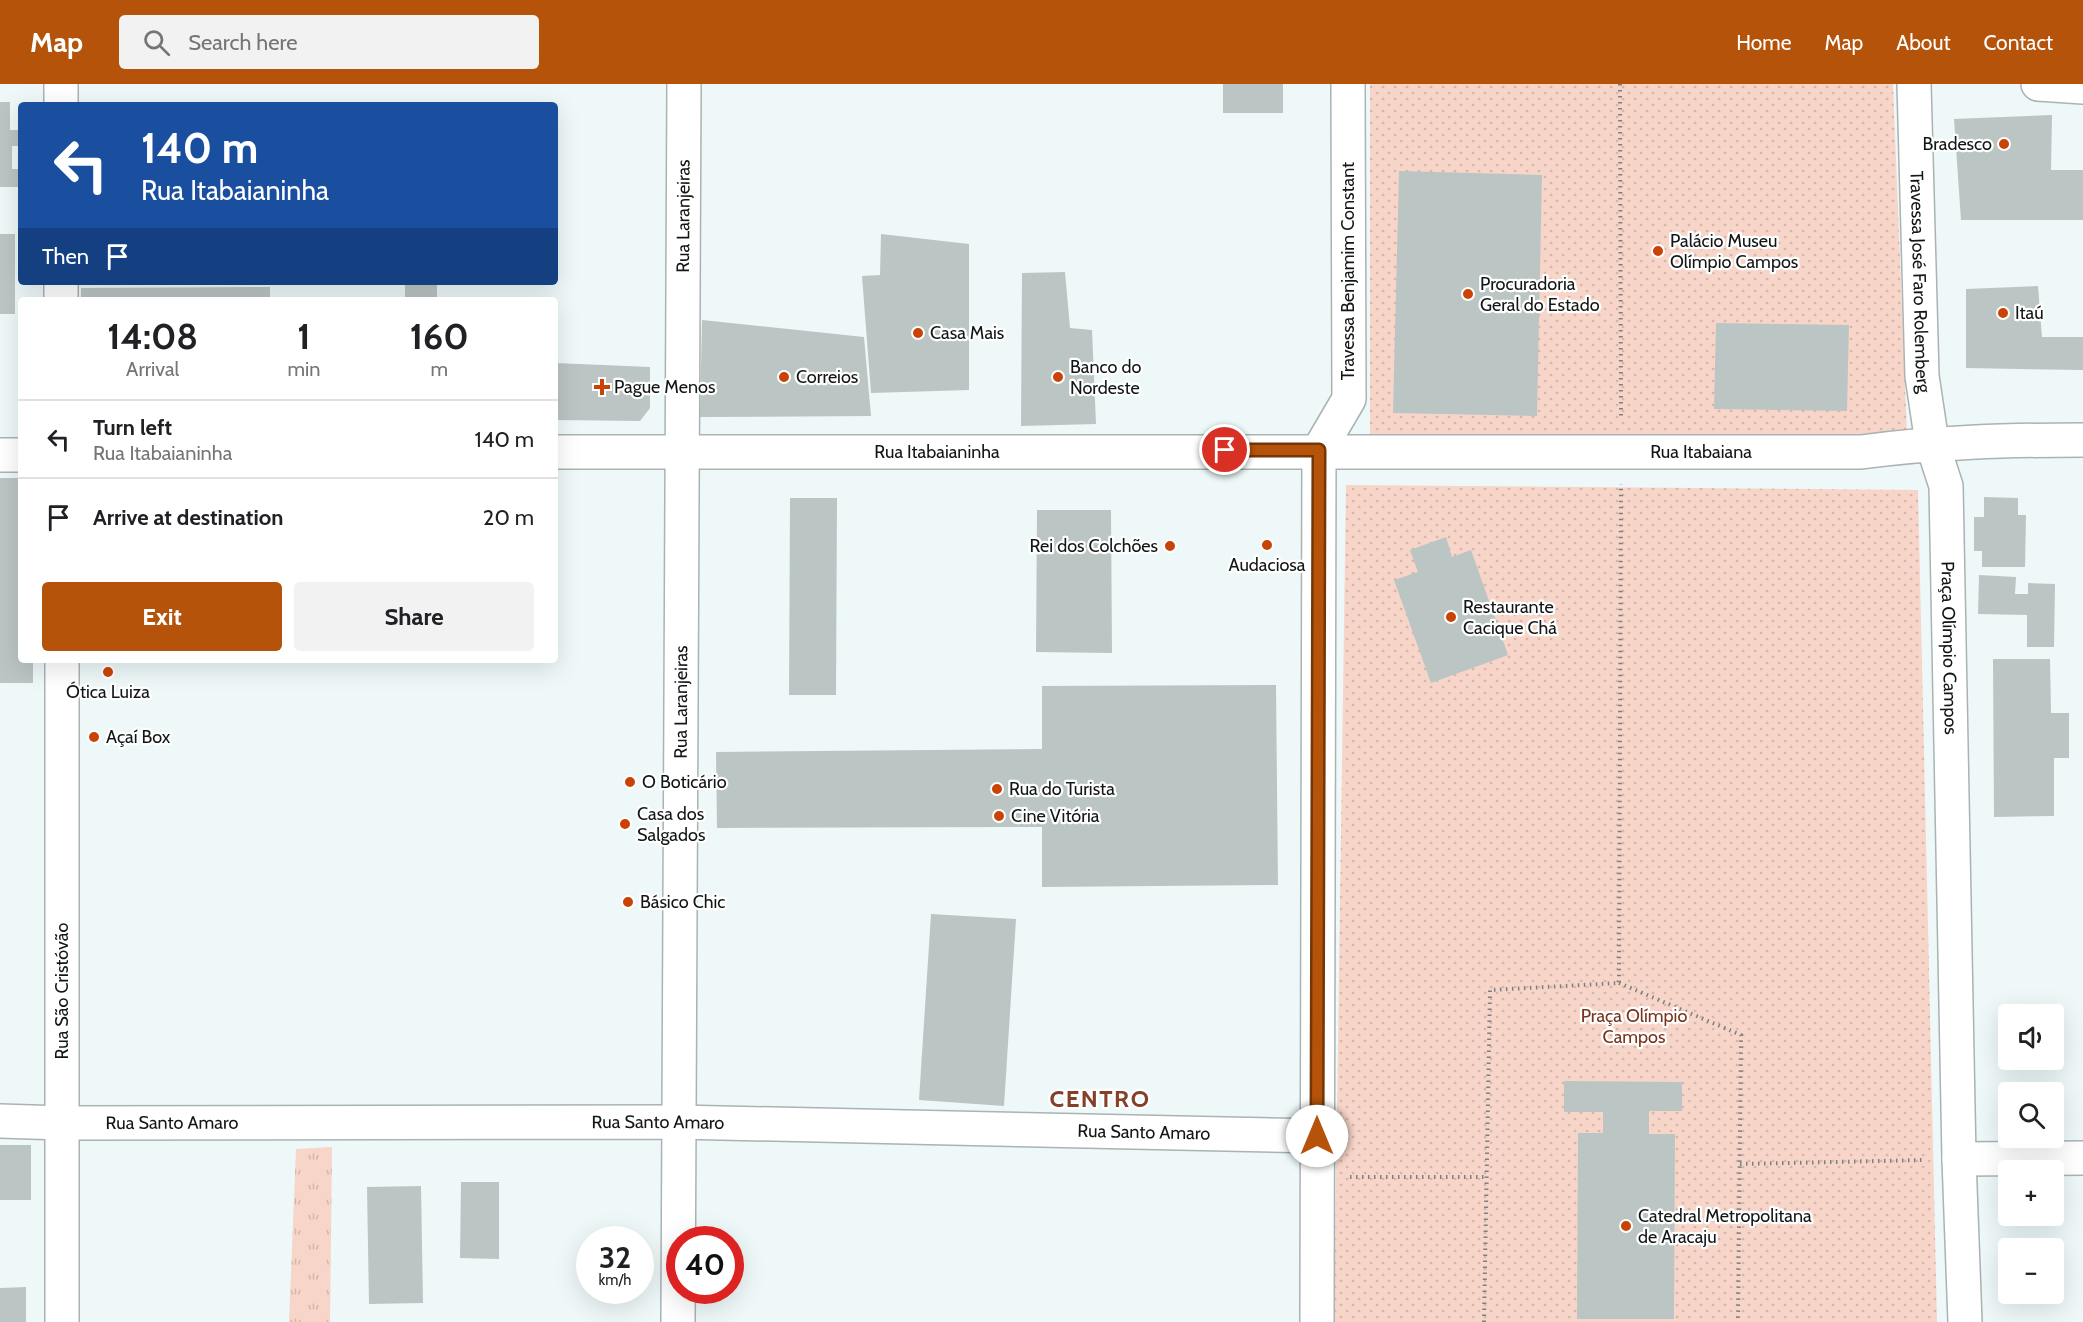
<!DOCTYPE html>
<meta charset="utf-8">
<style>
body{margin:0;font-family:Cabin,sans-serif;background:#f2f2f2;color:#202124;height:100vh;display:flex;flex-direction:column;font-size:22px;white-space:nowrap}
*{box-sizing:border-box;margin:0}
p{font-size:20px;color:#757577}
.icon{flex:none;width:33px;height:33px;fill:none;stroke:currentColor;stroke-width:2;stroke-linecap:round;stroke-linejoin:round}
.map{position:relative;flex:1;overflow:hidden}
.side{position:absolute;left:18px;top:213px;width:540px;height:366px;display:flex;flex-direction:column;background:#fff;border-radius:6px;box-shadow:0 6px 24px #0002}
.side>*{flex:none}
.banner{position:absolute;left:18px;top:18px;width:540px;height:183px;border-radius:6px;box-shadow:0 6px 24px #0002;background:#1a4fa0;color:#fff;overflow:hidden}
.buttons{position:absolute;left:1998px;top:920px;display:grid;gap:12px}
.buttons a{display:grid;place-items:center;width:66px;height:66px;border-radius:6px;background:#fff;box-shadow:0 6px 24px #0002;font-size:30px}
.speed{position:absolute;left:576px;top:1142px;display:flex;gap:12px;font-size:30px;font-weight:700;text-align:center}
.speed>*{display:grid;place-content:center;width:78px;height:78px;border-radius:50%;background:#fff;box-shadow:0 6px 24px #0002;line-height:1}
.speed small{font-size:15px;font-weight:400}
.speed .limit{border:9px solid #d22;background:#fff;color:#111}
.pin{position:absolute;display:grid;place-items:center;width:51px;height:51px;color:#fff;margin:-26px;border:3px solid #fff;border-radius:50%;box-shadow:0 2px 6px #0007}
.me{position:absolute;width:66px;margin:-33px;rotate:0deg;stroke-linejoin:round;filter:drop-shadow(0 0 4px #0008)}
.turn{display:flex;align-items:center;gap:21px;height:126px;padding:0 24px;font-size:27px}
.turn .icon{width:78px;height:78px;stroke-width:2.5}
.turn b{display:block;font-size:42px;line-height:51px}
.then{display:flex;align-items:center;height:57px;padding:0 24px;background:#0003;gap:12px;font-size:22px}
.eta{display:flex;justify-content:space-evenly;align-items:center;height:102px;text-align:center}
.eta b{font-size:36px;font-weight:800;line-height:42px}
.primary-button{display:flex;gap:12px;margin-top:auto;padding:12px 24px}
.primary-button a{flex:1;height:69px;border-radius:6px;background:#b45309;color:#fff;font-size:24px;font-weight:800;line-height:69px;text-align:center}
.primary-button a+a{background:#f2f2f2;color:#202124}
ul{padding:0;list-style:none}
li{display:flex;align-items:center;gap:18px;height:78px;padding:0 24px;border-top:2px solid #e0e0e0}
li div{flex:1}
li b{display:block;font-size:22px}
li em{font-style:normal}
header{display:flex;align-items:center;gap:36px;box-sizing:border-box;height:84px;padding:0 30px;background:#b45309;color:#fff}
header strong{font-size:28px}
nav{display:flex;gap:33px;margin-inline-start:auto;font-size:21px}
.search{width:420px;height:54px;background:#f2f2f2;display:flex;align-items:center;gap:15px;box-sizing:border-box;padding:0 21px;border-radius:6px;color:#757577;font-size:22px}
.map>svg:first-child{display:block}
.grass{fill:url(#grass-tufts)}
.park{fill:url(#park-dots)}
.building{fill:#bbc5c4}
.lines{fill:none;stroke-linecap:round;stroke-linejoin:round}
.minor-casing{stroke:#a9b3b3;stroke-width:36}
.major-casing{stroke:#a9b3b3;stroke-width:36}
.path{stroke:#7a8181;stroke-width:4;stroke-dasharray:1.5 4.5;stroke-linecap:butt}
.minor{stroke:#fff;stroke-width:33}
.major{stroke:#fff;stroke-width:33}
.route-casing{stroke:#753606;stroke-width:15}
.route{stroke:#b45309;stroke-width:10}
.poi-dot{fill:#ca4306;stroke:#fff;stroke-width:2}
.labels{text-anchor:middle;stroke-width:4.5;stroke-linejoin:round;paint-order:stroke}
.poi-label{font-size:18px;fill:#131616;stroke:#fff;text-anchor:start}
.street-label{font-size:18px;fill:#131616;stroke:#fff}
.park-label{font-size:18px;fill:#79331b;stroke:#fff}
.district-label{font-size:24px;font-weight:bold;letter-spacing:1.5px;fill:#844029;stroke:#fff}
</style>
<header>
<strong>Map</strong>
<div class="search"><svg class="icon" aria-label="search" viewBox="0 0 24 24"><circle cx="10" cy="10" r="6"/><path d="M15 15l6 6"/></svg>Search here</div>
<nav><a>Home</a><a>Map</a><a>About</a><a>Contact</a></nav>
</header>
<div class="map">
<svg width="2083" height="1238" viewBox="0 0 2083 1238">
<defs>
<pattern id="grass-tufts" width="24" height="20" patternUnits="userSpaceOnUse" patternTransform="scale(1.5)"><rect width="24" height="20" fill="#f8d5c9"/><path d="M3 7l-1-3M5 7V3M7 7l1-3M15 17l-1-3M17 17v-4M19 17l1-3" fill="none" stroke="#d4b6ac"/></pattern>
<pattern id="park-dots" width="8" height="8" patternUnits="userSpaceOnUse" patternTransform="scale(1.5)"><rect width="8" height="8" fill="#f8d5c9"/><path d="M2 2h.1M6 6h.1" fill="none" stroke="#d4b6ac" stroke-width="1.8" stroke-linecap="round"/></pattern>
</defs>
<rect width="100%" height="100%" fill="#eef8f8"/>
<path class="grass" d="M332,1063L330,1238H289L296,1065Z"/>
<g class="park">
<path d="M1370,0H1893L1907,351L1370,352Z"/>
<path d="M1346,401L1918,406L1937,1238H1334Z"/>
</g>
<g class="building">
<rect x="1223" y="0" width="60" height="29"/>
<path d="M0,18H10V46H18V62H12V85H21V103H0Z"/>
<path d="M2052,31L2051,86H2083V136H1961L1954,35Z"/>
<path d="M1399,87L1542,91L1537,332L1393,329Z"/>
<rect x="0" y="150" width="15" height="80"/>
<path d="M881,150L969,160V306L871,309L862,192L880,191Z"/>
<path d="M1065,188L1070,244L1092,246L1096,340L1021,342L1022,189Z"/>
<rect x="405" y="198" width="32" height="18"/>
<path d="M2038,202L2042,253H2083V286L1966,284V205Z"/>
<path d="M270,203V216H81V204Z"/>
<path d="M702,236L864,253L871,332L700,333Z"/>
<path d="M1716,239L1849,241L1847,327L1714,325Z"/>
<path d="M555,279L650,283V324L640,337L555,336Z"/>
<path d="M0,394H21V576H33V599H0Z"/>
<path d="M1984,413L2018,414V431H2026L2025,483H1982V467H1974V433H1984Z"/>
<path d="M790,414H837L836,611H789Z"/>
<path d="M1037,426H1111L1112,569L1036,568Z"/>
<path d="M1446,453L1452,473L1471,466L1508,571L1431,599L1394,496L1418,488L1410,466Z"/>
<path d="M1979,491L2016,493L2015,510H2028V499L2055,500L2054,563H2027V531L1978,530Z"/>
<path d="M1993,575H2050L2051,629H2069V674H2054V732L1994,733Z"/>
<path d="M1276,601L1278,801L1042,803V743L717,744L716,668L1042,665V602Z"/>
<path d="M931,830L1016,835L1004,1022L919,1016Z"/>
<path d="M1564,997L1682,998V1027H1649V1050H1675L1674,1235H1577L1578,1049H1603V1028H1564Z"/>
<rect x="0" y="1061" width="31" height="55"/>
<path d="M461,1098H499V1175L460,1174Z"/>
<path d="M421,1102L423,1219L369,1220L367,1103Z"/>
<path d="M26,1203V1238H0V1204Z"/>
</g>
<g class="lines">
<g class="minor-casing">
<g id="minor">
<path d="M61,0V21"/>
<path id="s1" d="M1914,0L1922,292L1932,359L1946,402L1959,1075L1965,1238"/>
<path d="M2038,0L2083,3"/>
<path d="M61,198V216"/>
<path id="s2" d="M0,1037L62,1039L678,1038L1317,1052"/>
<path d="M1959,1075L2083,1074"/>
<path d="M62,1238V576"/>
<path id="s3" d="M678,1238L684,0"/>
<path d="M1317,1238L1319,366L1349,315L1348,0"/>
</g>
</g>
<g class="major-casing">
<g id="major">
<path id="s4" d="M555,368H1861C1936,358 2007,356 2083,356"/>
<path d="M0,371H21"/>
</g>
</g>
<g class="path">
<path d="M1620,0L1621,335"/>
<path d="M1619,899L1741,951L1738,1238"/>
<path d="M1740,1080L1925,1076"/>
<path d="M1350,1093H1487"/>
<path d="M1484,1238L1490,906L1619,899L1621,400"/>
</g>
<use href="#minor" class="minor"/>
<use href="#major" class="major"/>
</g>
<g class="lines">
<g class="route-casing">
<path id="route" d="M1225,366H1319L1317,1052"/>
</g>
<use href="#route" class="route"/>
</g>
<g class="poi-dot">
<circle cx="2004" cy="60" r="6"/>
<circle cx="1658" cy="167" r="6"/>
<circle cx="1468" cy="210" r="6"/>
<circle cx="2003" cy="229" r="6"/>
<circle cx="918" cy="249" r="6"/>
<circle cx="784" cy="293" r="6"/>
<circle cx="1058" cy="293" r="6"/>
<path d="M599 294h6v6h6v6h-6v6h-6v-6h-6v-6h6z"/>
<circle cx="1267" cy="461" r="6"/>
<circle cx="1170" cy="462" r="6"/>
<circle cx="1451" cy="533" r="6"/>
<circle cx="108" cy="588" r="6"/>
<circle cx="94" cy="653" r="6"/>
<circle cx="630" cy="698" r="6"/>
<circle cx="997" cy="705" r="6"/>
<circle cx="999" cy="732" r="6"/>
<circle cx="625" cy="740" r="6"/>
<circle cx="628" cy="818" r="6"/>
<circle cx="1626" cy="1142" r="6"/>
</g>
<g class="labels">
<g class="poi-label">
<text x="1992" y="66" text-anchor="end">Bradesco</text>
<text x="1670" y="163">Palácio Museu<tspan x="1670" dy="21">Olímpio Campos</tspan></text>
<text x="1480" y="206">Procuradoria<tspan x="1480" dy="21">Geral do Estado</tspan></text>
<text x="2015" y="235">Itaú</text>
<text x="930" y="255">Casa Mais</text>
<text x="1070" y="289">Banco do<tspan x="1070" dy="21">Nordeste</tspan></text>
<text x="796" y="299">Correios</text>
<text x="614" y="309">Pague Menos</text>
<text x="1158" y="468" text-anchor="end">Rei dos Colchões</text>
<text x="1267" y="487" text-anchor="middle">Audaciosa</text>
<text x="1463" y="529">Restaurante<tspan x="1463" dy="21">Cacique Chá</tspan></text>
<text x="108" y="614" text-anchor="middle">Ótica Luiza</text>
<text x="106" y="659">Açaí Box</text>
<text x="642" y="704">O Boticário</text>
<text x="1009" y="711">Rua do Turista</text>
<text x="637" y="736">Casa dos<tspan x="637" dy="21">Salgados</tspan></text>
<text x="1011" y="738">Cine Vitória</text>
<text x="640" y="824">Básico Chic</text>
<text x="1638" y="1138">Catedral Metropolitana<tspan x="1638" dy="21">de Aracaju</tspan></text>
</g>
<g class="street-label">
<text dy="6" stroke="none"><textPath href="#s3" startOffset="1106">Rua Laranjeiras</textPath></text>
<text transform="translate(1348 187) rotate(-90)" y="6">Travessa Benjamim Constant</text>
<text dy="6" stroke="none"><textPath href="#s1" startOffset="198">Travessa José Faro Rolemberg</textPath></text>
<text dy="6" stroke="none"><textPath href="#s4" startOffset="382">Rua Itabaianinha</textPath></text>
<text dy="6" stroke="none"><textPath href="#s4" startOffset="1146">Rua Itabaiana</textPath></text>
<text dy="6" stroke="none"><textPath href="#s1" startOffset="567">Praça Olímpio Campos</textPath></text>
<text dy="6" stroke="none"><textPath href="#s3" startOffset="620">Rua Laranjeiras</textPath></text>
<text transform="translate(62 907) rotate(-90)" y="6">Rua São Cristóvão</text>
<text dy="6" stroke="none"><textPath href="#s2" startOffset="658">Rua Santo Amaro</textPath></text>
<text dy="6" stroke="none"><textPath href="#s2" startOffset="172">Rua Santo Amaro</textPath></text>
<text dy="6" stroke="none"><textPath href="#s2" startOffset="1144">Rua Santo Amaro</textPath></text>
</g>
<g class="park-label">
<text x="1634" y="938">Praça Olímpio<tspan x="1634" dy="21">Campos</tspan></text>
</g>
<g class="district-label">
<text x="1100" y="1023">CENTRO</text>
</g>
</g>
</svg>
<div class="buttons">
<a><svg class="icon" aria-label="sound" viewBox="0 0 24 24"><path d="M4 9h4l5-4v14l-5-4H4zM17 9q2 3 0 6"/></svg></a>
<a><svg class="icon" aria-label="search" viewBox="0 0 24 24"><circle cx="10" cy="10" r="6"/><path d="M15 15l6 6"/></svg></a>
<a>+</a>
<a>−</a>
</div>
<div class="speed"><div>32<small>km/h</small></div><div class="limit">40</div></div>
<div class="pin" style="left:1225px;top:366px;background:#d93025"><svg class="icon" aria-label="arrive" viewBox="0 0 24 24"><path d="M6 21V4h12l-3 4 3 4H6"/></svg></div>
<svg class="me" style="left:1317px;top:1052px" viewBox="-20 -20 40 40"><circle r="19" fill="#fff"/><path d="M0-13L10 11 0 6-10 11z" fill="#b45309"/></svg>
<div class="banner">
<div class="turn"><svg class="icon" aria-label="left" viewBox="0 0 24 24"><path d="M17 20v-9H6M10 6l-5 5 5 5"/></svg><div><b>140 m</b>Rua Itabaianinha</div></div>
<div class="then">Then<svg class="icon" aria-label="arrive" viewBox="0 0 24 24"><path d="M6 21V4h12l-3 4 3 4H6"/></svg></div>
</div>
<section class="side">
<div class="eta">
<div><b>14:08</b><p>Arrival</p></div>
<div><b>1</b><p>min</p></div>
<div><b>160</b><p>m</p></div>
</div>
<ul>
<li><svg class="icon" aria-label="left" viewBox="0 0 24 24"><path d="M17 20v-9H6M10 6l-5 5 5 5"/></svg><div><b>Turn left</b><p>Rua Itabaianinha</p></div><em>140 m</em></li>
<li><svg class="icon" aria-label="arrive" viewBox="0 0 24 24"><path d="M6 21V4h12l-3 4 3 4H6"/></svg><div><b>Arrive at destination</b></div><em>20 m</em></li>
</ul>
<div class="primary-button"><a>Exit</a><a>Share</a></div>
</section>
</div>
